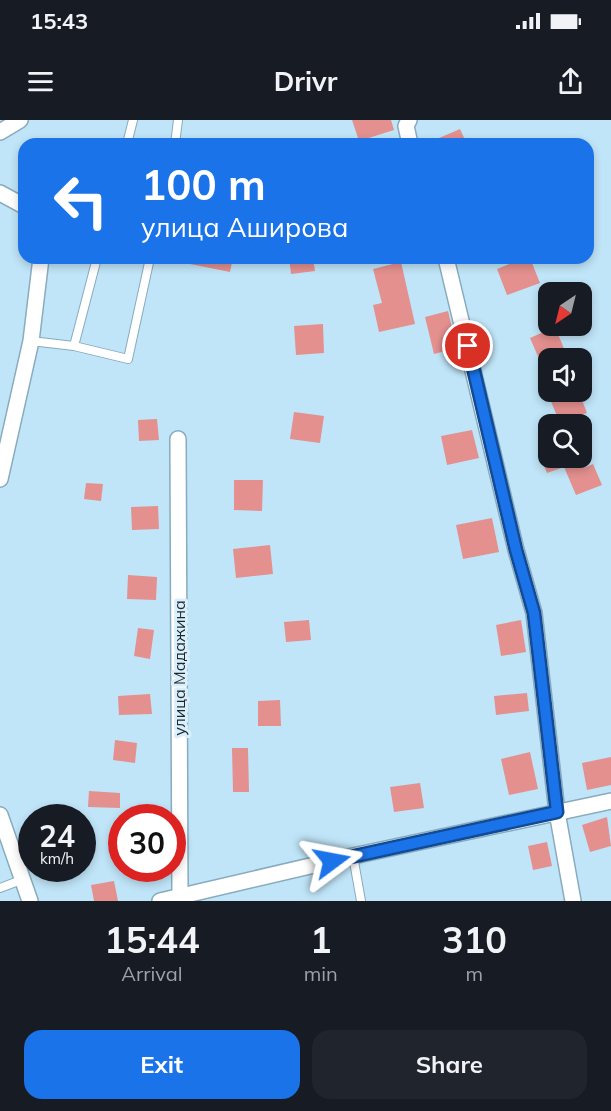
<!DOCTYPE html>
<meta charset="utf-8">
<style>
body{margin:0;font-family:Mulish,sans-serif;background:#20242c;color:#f1f3f6;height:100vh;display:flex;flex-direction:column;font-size:22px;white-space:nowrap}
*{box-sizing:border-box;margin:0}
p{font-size:20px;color:#9ea1a6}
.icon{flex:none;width:33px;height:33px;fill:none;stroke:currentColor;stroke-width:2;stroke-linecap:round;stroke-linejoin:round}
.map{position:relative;height:781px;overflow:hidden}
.side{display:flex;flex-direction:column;background:#171b24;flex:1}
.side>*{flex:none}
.guide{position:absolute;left:18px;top:18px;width:576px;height:126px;border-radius:18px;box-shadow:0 3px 9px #0003;background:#1a73e8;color:#fff;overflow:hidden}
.needle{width:39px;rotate:215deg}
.controls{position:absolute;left:538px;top:162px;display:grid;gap:12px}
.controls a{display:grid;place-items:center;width:54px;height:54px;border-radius:12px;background:#171b24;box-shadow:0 3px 9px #0003;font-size:30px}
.speed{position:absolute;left:18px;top:684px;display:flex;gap:12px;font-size:30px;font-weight:700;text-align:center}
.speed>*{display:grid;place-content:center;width:78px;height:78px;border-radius:50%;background:#171b24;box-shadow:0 3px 9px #0003;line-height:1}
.speed small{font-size:15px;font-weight:400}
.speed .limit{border:9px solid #d22;background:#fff;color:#111}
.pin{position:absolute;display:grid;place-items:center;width:51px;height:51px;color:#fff;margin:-26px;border:3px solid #fff;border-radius:50%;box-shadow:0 2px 6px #0007}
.me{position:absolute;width:66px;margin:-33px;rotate:77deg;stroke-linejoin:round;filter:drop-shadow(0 0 4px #0008)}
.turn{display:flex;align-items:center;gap:21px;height:126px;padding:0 24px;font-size:27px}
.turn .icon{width:78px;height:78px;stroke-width:2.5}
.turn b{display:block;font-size:42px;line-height:51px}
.eta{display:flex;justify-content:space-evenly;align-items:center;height:102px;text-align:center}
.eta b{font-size:36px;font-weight:700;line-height:42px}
.primary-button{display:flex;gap:12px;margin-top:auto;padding:12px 24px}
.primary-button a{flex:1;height:69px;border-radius:18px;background:#1a73e8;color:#fff;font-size:24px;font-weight:700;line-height:69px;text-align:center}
.primary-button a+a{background:#20242c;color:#f1f3f6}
.status{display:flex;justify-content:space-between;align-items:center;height:42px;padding:0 30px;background:#171b24;direction:ltr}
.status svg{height:16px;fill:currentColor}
header{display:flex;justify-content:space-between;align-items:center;height:78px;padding:0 24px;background:#171b24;font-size:27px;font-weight:700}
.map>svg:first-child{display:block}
.building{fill:#e3908f}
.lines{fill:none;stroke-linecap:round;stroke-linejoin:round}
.service-casing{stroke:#88abbd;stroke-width:10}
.minor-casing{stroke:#88abbd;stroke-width:18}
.service{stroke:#fff;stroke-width:8}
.minor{stroke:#fff;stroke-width:15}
.route-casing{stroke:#114b97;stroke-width:15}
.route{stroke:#1a73e8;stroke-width:10}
.labels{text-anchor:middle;stroke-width:6;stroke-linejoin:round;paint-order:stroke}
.street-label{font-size:16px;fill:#1a282f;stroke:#daeffb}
</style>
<div class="status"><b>15:43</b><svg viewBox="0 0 49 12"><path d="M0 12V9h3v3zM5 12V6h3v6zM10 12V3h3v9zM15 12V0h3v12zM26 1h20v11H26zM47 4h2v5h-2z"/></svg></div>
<header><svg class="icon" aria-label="menu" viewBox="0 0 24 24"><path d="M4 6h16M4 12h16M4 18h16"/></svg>Drivr<svg class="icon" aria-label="share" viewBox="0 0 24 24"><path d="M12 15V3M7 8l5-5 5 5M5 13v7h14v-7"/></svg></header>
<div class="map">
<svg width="611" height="781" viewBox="0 0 611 781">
<rect width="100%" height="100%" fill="#c0e5f8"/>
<g class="building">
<path d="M352,0H391L394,10L359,21Z"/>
<path d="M460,9L467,24H425Z"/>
<path d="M191,138H233L230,152L190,144Z"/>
<path d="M289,138H313L315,151L291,154Z"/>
<path d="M524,138H530L540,163L507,175L497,149Z"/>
<path d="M401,142L415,204L379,212L373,185L382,183L373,149Z"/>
<path d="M448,191L457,228L434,234L425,197Z"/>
<path d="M323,204L324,233L296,235L294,206Z"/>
<path d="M555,207L565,231L540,241L530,218Z"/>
<path d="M547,272H579L587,293L560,303Z"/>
<path d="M294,292L324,296L320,323L290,319Z"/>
<path d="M157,299L159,320L139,321L138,300Z"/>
<path d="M472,310L479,338L447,345L441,316Z"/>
<path d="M541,338H586L581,341L584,348L593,344L602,365L576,375L564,347L547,353Z"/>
<path d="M234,360H263L262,391L234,390Z"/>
<path d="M86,363L103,364L101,381L84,379Z"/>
<path d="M158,386L159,409L132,410L131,387Z"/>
<path d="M492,398L499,432L463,439L456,405Z"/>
<path d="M270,425L273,454L236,458L233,429Z"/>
<path d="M128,455L157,457L156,480L127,479Z"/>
<path d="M309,500L311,520L286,522L284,502Z"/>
<path d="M521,500L526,532L501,536L496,505Z"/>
<path d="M138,508L154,510L150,539L134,536Z"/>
<path d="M527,573L529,591L496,595L494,576Z"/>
<path d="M150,574L152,594L119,595L118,576Z"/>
<path d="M280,580L281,606H258V581Z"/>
<path d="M115,620L137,623L135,643L113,640Z"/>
<path d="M232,628H248L249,672H233Z"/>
<path d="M530,632L538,669L509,675L501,639Z"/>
<path d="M611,637V665L587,670L582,643Z"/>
<path d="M420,663L424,688L394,692L390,667Z"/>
<path d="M89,671L120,673V688L88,687Z"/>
<path d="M607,697L611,726L590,732L582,705Z"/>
<path d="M547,722L552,746L533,750L528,726Z"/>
<path d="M114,761L118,781H94L91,765Z"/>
</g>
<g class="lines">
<g class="service-casing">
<g id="service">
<path d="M127,24L133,0"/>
<path d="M175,24L178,0"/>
<path d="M31,221L74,226L97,138"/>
<path d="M74,226L128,239L150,138"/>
<path d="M353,736L361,781"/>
<path d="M0,768L21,760"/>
</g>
</g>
<g class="minor-casing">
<g id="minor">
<path d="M409,0L406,6L410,24"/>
<path d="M0,12L20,0"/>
<path d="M0,73L24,86"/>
<path d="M446,138L516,430L534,493L557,692L573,781"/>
<path d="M178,319L180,776"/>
<path d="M0,359L31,221L41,138"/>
<path d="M0,695L30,781"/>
<path d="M160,781L353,736L611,681"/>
</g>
</g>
<use href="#service" class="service"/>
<use href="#minor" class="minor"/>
</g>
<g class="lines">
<g class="route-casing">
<path id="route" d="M332,741L557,692L534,493L516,430L468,226"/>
</g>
<use href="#route" class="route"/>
</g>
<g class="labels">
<g class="street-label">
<text transform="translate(179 548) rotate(-90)" y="6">улица Мадажина</text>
</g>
</g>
</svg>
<div class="controls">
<a><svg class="needle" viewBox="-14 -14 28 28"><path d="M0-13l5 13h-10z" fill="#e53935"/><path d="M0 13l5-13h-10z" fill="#9ea1a6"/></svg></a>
<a><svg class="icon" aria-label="sound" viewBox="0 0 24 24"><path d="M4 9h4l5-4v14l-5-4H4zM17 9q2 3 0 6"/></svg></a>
<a><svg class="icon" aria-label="search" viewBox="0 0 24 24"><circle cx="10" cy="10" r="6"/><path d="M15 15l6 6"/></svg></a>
</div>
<div class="speed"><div>24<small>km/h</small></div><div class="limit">30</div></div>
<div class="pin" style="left:468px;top:226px;background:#d93025"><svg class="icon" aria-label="arrive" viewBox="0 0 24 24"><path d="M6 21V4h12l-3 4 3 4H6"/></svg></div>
<svg class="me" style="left:332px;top:741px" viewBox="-20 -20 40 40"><path d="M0-17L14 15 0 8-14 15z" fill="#1a73e8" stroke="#fff" stroke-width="4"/></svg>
<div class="guide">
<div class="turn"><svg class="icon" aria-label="left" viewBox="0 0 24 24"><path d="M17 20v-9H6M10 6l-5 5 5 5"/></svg><div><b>100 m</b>улица Аширова</div></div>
</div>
</div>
<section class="side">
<div class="eta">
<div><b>15:44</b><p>Arrival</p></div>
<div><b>1</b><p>min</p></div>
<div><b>310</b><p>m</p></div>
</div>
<div class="primary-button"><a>Exit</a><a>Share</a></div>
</section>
